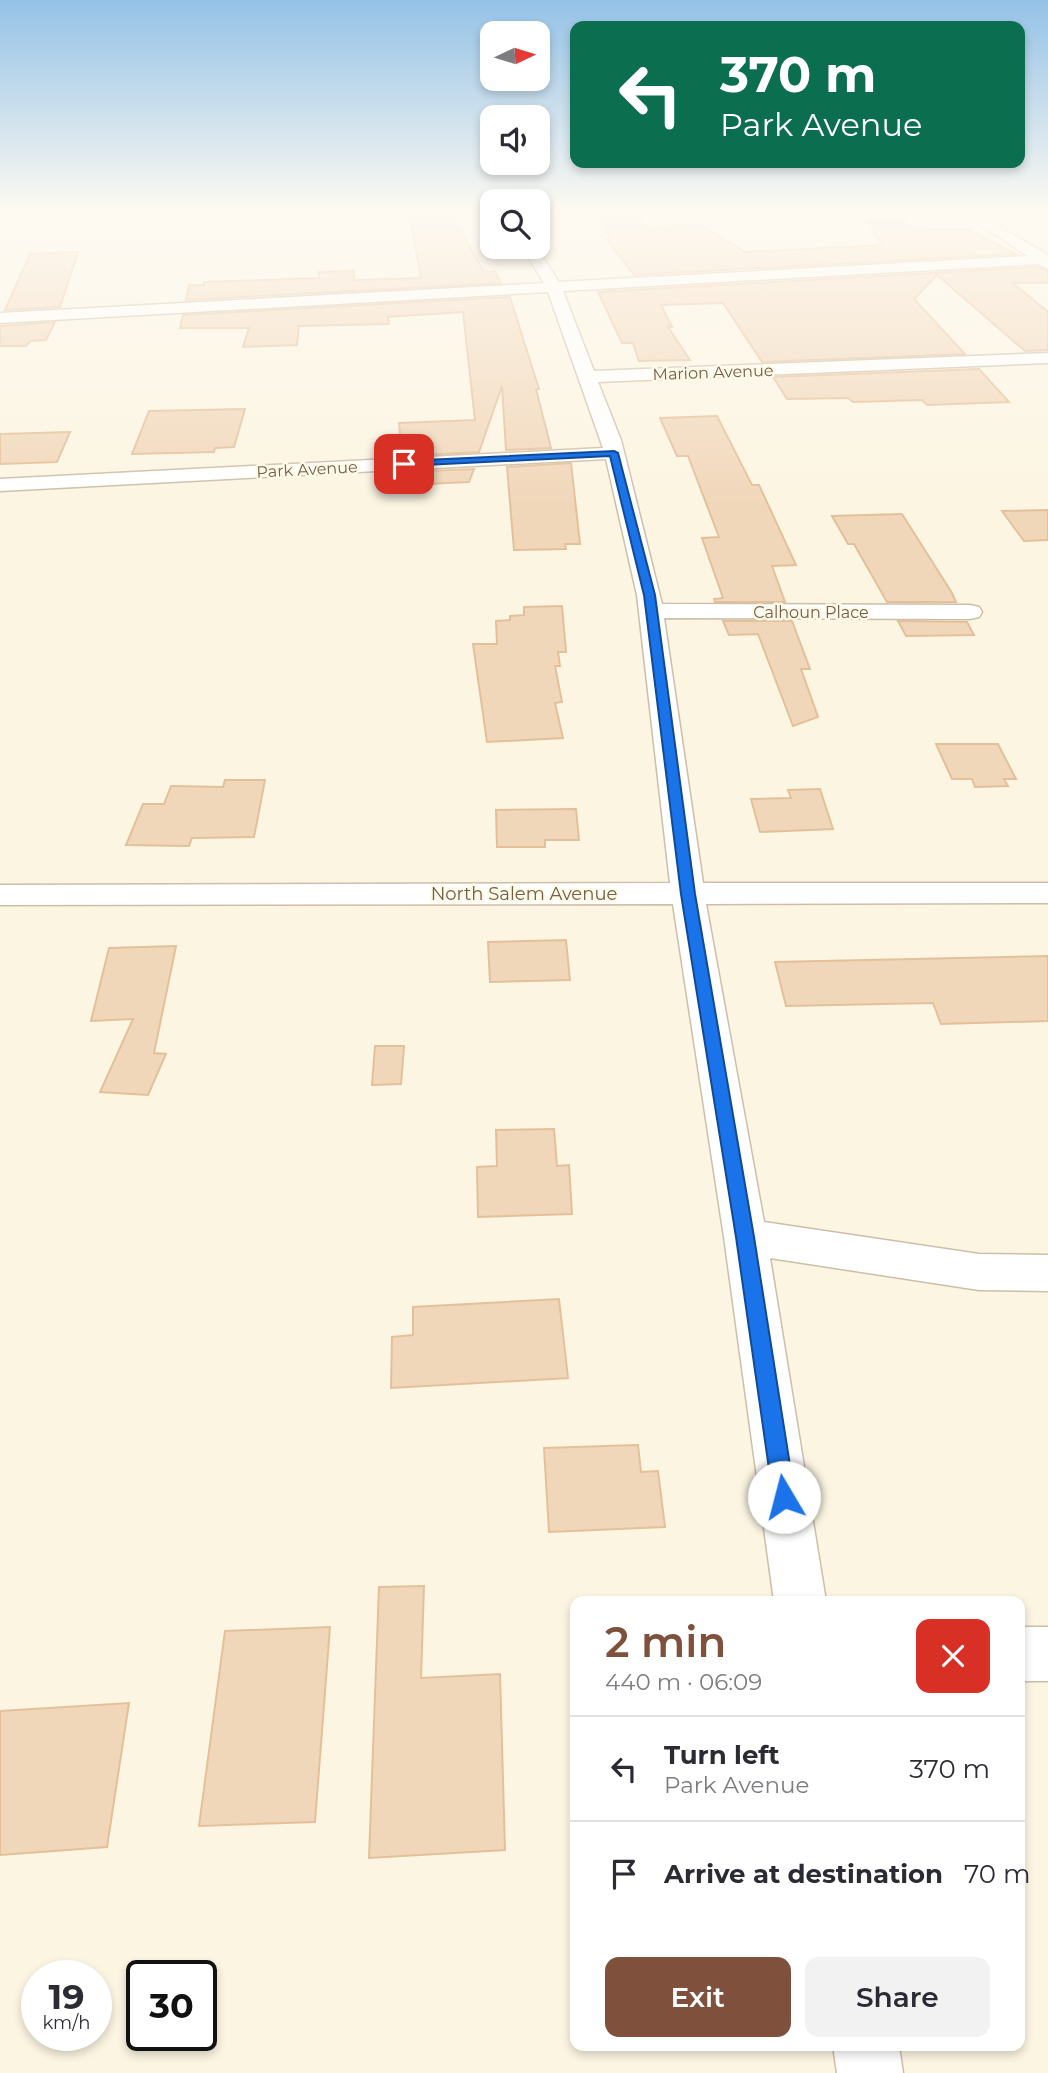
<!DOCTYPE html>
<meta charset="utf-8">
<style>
body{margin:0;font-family:Montserrat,sans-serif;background:#f2f2f3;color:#2b2b33;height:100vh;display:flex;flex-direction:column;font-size:26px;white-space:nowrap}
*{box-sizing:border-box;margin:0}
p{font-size:23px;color:#7c7c81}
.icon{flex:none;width:38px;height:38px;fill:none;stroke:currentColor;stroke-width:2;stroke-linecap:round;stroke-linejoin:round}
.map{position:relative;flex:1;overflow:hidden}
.sheet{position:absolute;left:570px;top:1596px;width:455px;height:455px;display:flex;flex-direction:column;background:#fff;border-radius:14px;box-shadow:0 4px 10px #0003}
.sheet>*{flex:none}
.hud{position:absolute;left:570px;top:21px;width:455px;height:147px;border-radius:14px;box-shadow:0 4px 10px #0003;background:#0b6e4f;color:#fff;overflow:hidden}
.needle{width:46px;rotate:86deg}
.fabs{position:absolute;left:480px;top:21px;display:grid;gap:14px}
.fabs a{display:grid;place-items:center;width:70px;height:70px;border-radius:14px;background:#fff;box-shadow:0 4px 10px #0003;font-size:35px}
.speed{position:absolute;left:21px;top:1960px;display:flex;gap:14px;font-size:35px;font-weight:700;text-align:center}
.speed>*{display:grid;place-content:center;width:91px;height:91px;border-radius:50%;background:#fff;box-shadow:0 4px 10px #0003;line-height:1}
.speed small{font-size:18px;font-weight:400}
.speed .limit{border:4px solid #111;border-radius:10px;background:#fff;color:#111}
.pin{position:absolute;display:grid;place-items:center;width:60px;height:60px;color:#fff;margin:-30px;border-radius:14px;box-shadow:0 4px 10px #0006}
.me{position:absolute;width:77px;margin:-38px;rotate:352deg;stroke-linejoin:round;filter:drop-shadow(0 0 5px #0008)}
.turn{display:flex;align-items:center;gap:24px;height:147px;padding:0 35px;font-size:32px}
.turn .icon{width:91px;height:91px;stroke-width:2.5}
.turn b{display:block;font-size:49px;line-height:60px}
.round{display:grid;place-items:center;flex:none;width:74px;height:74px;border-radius:14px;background:#f2f2f3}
.overview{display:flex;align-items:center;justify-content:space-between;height:119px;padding:0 35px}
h1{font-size:42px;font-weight:600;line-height:52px;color:#7f513c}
.primary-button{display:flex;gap:14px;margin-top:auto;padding:14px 35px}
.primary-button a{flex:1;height:80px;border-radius:14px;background:#7f513c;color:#fff;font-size:28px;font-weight:600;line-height:80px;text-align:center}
.primary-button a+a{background:#f2f2f3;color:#2b2b33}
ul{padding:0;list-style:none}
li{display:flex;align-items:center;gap:21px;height:105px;padding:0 35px;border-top:2px solid #e1e1e2}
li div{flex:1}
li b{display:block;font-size:26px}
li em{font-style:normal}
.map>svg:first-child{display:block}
.building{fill:#f1d7ba;stroke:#e4c09a;stroke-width:2}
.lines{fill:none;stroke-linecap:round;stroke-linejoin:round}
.minor-casing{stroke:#cdbea9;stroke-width:3}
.minor{fill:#fff;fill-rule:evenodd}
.route{fill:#1a73e8;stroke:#114b97;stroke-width:2}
.labels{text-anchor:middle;stroke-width:5;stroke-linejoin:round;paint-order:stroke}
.far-street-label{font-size:16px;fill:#735e49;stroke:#fff9e8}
.street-label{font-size:18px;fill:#735e49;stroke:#fff9e8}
</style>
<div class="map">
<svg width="1048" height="2073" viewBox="0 0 1048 2073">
<rect width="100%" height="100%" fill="#fcf5e2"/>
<g class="building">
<path d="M451,214L458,227H461L466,240L484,272L495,271L501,283L186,300L189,285H204V282L319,278V272L354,271V280L421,278L410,218Z"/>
<path d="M638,217L646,229L699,224L745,252L882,245L868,221H905L911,230L967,229L1016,254L634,275L607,240H612L599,218Z"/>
<path d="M78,252L60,307L5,310L30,254Z"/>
<path d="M1037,267L1048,271V283H1013L1048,312V350L1025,351L937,275L914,299L965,354L762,362L723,303L661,305L672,327H668L690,360L639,361L633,343H622L598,292Z"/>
<path d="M510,297L539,389H536L551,448L506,450L502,386L479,452L402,456L399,423L475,420L463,312L388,317L389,324L299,326L297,345L243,347L249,328H180L183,315Z"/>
<path d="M55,322L46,340L30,341L26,346H0V326Z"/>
<path d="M979,369L1009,402L927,405L922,400L853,402L848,398L787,399L773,377Z"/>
<path d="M245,409L234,447L215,448L214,452L132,454L149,411Z"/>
<path d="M717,416L752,485H759L796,565L772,566L785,602H715L714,599L723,598L702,538L719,537L688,456H677L660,418Z"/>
<path d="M70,432L57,462L0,464V434Z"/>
<path d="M571,463L580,544H565L566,549L514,550L507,467Z"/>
<path d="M474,469L469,482L405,485L403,472Z"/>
<path d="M1048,510V540L1024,541L1002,511Z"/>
<path d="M902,514L952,593L956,602H887L854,544H848L832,516Z"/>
<path d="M562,606L566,652H558L560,666H555L562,702L555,703L563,738L487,742L473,644H497L496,621L510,620V616L524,615V607Z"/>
<path d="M723,621H792L810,669H801L818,717L793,726L758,634L729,635Z"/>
<path d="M898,621L967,622L974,635L906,636Z"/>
<path d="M936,744H998L1016,779H1004L1008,786L975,787L972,779H952Z"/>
<path d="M225,780H265L254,837L192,838L189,846L126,845L143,804H164L171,786L223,787Z"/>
<path d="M820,789L833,829L760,832L751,799L791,798L788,790Z"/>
<path d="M576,809L579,840H545V847H497L496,810Z"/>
<path d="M566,940L570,980L490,982L488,942Z"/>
<path d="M176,946L154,1053L166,1054L148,1095L100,1092L133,1019L91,1021L109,948Z"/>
<path d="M1048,956V1021L941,1024L933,1003L786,1006L775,962Z"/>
<path d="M375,1046H404L401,1084L372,1085Z"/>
<path d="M554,1129L557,1166L569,1165L572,1214L478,1217L477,1167L497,1166L496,1130Z"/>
<path d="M559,1299L568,1378L391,1388L392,1337L413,1335V1307Z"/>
<path d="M638,1445L641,1472L658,1471L665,1527L549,1532L544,1448Z"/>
<path d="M424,1586L421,1678L500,1674L505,1850L369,1858L379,1587Z"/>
<path d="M330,1627L315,1822L199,1826L225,1631Z"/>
<path d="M129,1703L107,1847L0,1855V1711Z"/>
</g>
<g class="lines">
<g class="minor-casing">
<g id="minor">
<path d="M964,214H978L1048,255V269L1038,264L563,291L594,371L1048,353V363L598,382L621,440L662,604L970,605L979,607L982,612L979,617L970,619L664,618L703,883H1048V903L706,904L764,1222L979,1254L1048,1255V1291L979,1290L770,1258L826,1601H774L724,1237L673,904L0,905V885L670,883L637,595L606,459L0,491V479L603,448L548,292L0,323V313L544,283L522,247H536L559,282L1028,256Z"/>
<rect x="1020" y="1627" width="28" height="54"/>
<path d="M833,2046H899L903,2073H837Z"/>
</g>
</g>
<use href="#minor" class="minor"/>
</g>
<linearGradient id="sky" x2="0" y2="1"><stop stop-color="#94c2e7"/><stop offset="0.42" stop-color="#fefaf2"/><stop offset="1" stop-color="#fefaf2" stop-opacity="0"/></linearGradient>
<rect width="1048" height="504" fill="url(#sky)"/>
<path class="route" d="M614,451L618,453L655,595L695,894L754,1237L795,1497L792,1504L784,1508L776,1504L773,1497L736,1237L681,894L644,595L610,456L404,466L400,464L404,461Z"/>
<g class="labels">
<g class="far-street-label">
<text transform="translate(713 372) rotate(-2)" y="6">Marion Avenue</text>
<text transform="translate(307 469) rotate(-3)" y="6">Park Avenue</text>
<text x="811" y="618">Calhoun Place</text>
</g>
<g class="street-label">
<text x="524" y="900">North Salem Avenue</text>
</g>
</g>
</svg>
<div class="fabs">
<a><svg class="needle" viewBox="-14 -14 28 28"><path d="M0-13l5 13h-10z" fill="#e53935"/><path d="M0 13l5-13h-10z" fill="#7c7c81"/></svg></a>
<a><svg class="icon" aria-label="sound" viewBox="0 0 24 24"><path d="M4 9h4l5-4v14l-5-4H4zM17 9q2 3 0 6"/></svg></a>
<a><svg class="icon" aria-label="search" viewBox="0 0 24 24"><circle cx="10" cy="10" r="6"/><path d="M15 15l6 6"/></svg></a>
</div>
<div class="speed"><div>19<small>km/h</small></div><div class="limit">30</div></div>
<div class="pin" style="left:404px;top:464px;background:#d93025"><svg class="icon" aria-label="arrive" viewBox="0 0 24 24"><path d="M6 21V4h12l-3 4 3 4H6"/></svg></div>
<svg class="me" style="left:784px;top:1497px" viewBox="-20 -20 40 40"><circle r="19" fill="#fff"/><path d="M0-13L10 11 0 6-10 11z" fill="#1a73e8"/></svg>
<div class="hud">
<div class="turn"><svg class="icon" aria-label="left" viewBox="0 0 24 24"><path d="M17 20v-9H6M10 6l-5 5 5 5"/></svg><div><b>370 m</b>Park Avenue</div></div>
</div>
<section class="sheet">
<div class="overview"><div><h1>2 min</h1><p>440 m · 06:09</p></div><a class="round" style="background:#d93025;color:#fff"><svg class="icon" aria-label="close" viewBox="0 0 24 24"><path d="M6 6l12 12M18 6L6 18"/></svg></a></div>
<ul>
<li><svg class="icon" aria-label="left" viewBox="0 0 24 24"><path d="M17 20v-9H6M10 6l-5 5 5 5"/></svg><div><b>Turn left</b><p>Park Avenue</p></div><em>370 m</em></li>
<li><svg class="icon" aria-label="arrive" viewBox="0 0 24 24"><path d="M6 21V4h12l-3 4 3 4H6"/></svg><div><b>Arrive at destination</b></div><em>70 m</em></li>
</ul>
<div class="primary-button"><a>Exit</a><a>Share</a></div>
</section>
</div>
